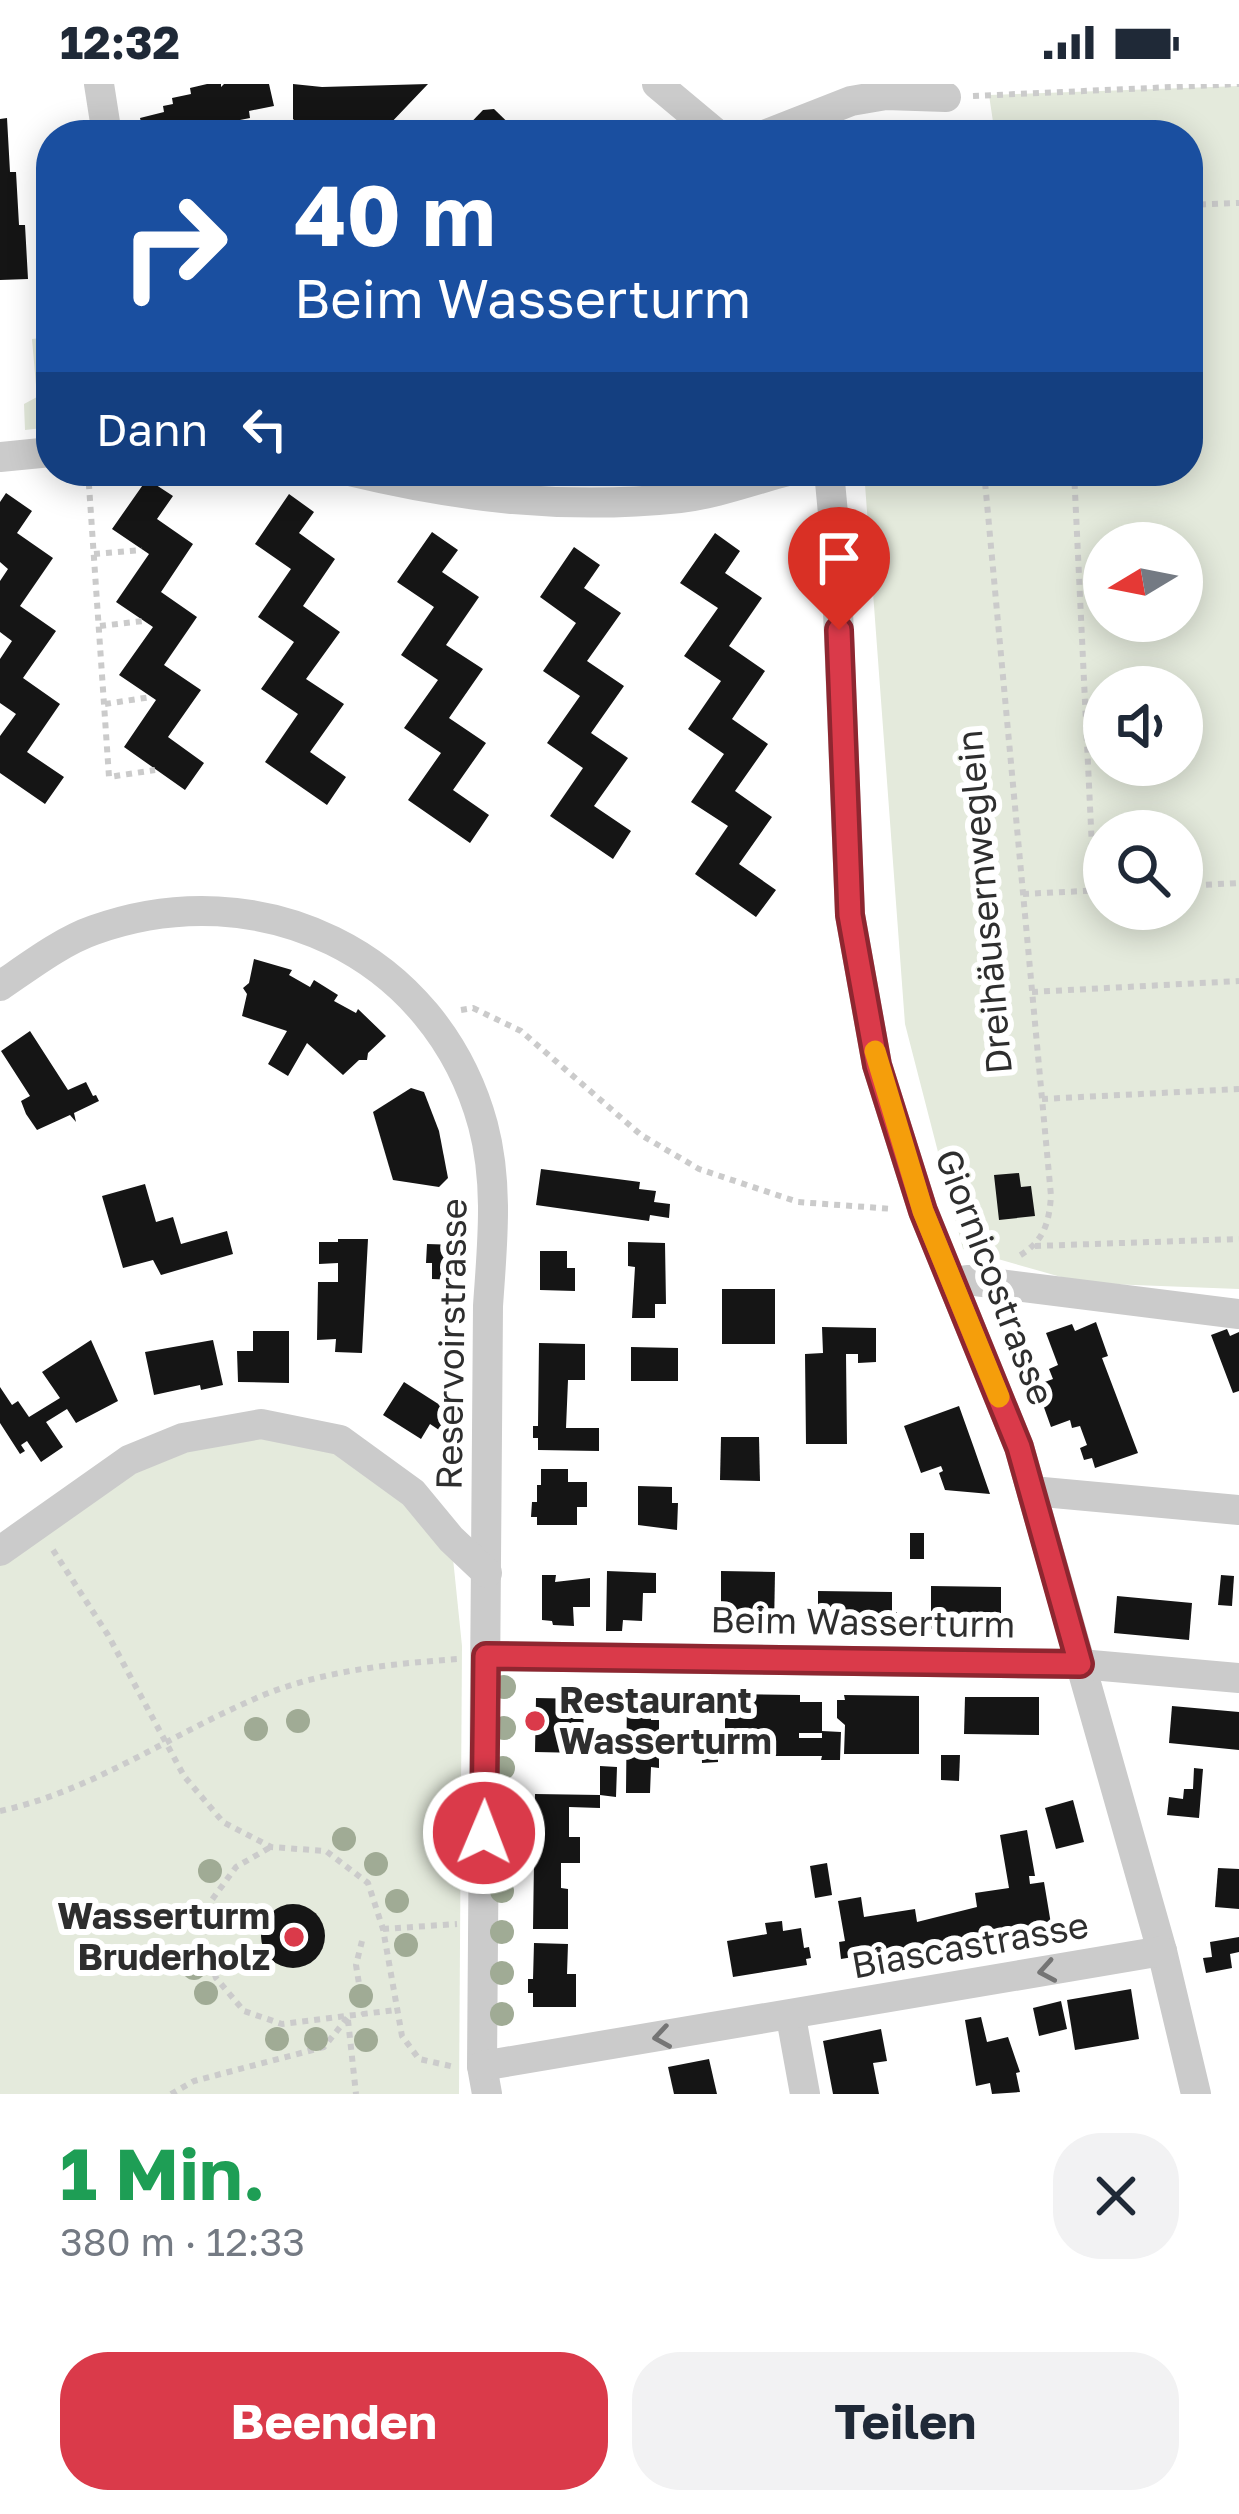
<!DOCTYPE html>
<html lang="de">
<meta charset="utf-8">
<style>
body{margin:0;font-family:"Golos Text",sans-serif;background:#f2f2f3;color:#1f2937;height:100vh;display:flex;flex-direction:column;font-size:45px;white-space:nowrap}
*{box-sizing:border-box;margin:0}
p{font-size:39px;color:#747a83}
.icon{flex:none;width:66px;height:66px;fill:none;stroke:currentColor;stroke-width:2;stroke-linecap:round;stroke-linejoin:round}
.map{position:relative;height:2010px;overflow:hidden}
.drawer{display:flex;flex-direction:column;background:#fff;flex:1}
.drawer>*{flex:none}
.hud{position:absolute;left:36px;top:36px;width:1167px;height:366px;border-radius:48px;box-shadow:0 6px 30px #0003;background:#1a4fa0;color:#fff;overflow:hidden}
.needle{width:78px;rotate:260deg}
.fabs{position:absolute;left:1083px;top:438px;display:grid;gap:24px}
.fabs a{display:grid;place-items:center;width:120px;height:120px;border-radius:50%;background:#fff;box-shadow:0 6px 30px #0003;font-size:60px}
.pin{position:absolute;display:grid;place-items:center;width:102px;height:102px;color:#fff;margin:-123px -51px;border-radius:50% 50% 50% 0;rotate:-45deg;box-shadow:0 0 12px #0007}
.pin .icon{rotate:45deg}
.me{position:absolute;width:132px;margin:-66px;rotate:1deg;stroke-linejoin:round;filter:drop-shadow(0 0 9px #0008)}
.turn{display:flex;align-items:center;gap:42px;height:252px;padding:0 60px;font-size:54px}
.turn .icon{width:156px;height:156px;stroke-width:2.5}
.turn b{display:block;font-size:84px;line-height:102px}
.then{display:flex;align-items:center;height:114px;padding:0 60px;background:#0003;gap:24px;font-size:45px}
.round{display:grid;place-items:center;flex:none;width:126px;height:126px;border-radius:48px;background:#f2f2f3}
.overview{display:flex;align-items:center;justify-content:space-between;height:204px;padding:0 60px}
h1{font-size:72px;font-weight:700;line-height:90px;color:#1e9e55}
.cta{display:flex;gap:24px;margin-top:auto;padding:24px 60px}
.cta a{flex:1;height:138px;border-radius:48px;background:#da3a4a;color:#fff;font-size:48px;font-weight:700;line-height:138px;text-align:center}
.cta a+a{background:#f2f2f3;color:#1f2937}
.status{display:flex;justify-content:space-between;align-items:center;height:84px;padding:0 60px;background:#fff;direction:ltr}
.status svg{height:33px;fill:currentColor}
.map>svg:first-child{display:block}
.green{fill:#e4eadc;fill-rule:evenodd}
.building{fill:#151515}
.lines{fill:none;stroke-linecap:round;stroke-linejoin:round}
.path{stroke:#cbcbcb;stroke-width:6;stroke-dasharray:6 6;stroke-linecap:butt}
.minor{stroke:#cbcbcb;stroke-width:30}
.tree{fill:#a0ab95}
.oneway{stroke:#757575}
.route-casing{stroke:#8e2630;stroke-width:30}
.route{stroke:#da3a4a;stroke-width:21}
.slow{stroke:#f59e0b;stroke-width:21}
.poi-dot{fill:#da3a4a;stroke:#fff;stroke-width:4.5}
.labels{text-anchor:middle;stroke-width:12;stroke-linejoin:round;paint-order:stroke}
.street-label{font-size:36px;fill:#2e2e2e;stroke:#fff}
.poi-label{font-size:36px;font-weight:bold;fill:#2e2e2e;stroke:#fff;text-anchor:start}
</style>
<div class="status"><b>12:32</b><svg viewBox="0 0 49 12"><path d="M0 12V9h3v3zM5 12V6h3v6zM10 12V3h3v9zM15 12V0h3v12zM26 1h20v11H26zM47 4h2v5h-2z"/></svg></div>
<div class="map">
<svg width="1239" height="2010" viewBox="0 0 1239 2010">
<rect width="100%" height="100%" fill="#fff"/>
<g class="green">
<path d="M1239,2V1205L1082,1199L963,1165L905,940L864,387H1188V51H995L989,11ZM1104,459H1182V537H1104ZM1104,603H1182V681H1104ZM1104,747H1182V825H1104Z"/>
<path d="M51,253V343L25,346L24,320L37,313L32,255Z"/>
<path d="M183,1354L340,1356L451,1455L462,1562L459,2010H0V1467Z"/>
</g>
<g class="building">
<path d="M207,0H221V3L224,0H269L274,22L249,27L250,34L240,36L242,42L222,46L223,51H144L140,34L164,28L163,22L173,20L172,14L191,10L190,4Z"/>
<path d="M293,0L322,3L428,0L387,43L391,48L388,51H310L293,35Z"/>
<path d="M494,25L521,51H459L483,26Z"/>
<path d="M7,34L10,88H16L19,141H25L28,195L0,196V35Z"/>
<path d="M147,395L173,412L157,435L193,460L161,508L197,533L164,581L201,606L168,653L204,679L185,706L124,663L156,616L119,591L153,543L116,518L149,470L112,445Z"/>
<path d="M6,409L32,427L17,449L53,474L20,522L56,547L23,594L60,620L27,668L64,693L45,720L0,689V652L16,630L0,619V575L12,557L0,548V497L8,485L0,478V418Z"/>
<path d="M289,410L314,428L299,449L335,475L303,522L340,548L306,595L344,620L310,668L346,693L327,721L265,678L298,630L261,605L294,558L258,533L291,485L255,460Z"/>
<path d="M432,448L458,466L442,488L479,513L446,561L483,585L449,634L486,659L453,706L489,731L470,759L408,716L441,669L404,644L438,596L401,571L434,523L397,498Z"/>
<path d="M715,449L740,467L725,489L762,514L729,562L765,587L732,635L768,660L735,707L772,733L739,780L776,806L756,833L695,790L728,742L691,718L724,670L688,645L721,597L684,572L718,524L680,499Z"/>
<path d="M574,463L600,481L584,504L621,529L587,577L624,602L591,649L628,674L594,722L631,747L613,775L550,732L583,684L547,659L580,612L543,587L576,539L540,513Z"/>
<path d="M254,875L292,886L289,891L310,903L314,896L338,911L334,917L356,929L358,925L386,952L368,969L367,976H359L343,991L307,959L288,992L268,980L287,947L242,932L247,910L243,904L249,899Z"/>
<path d="M30,947L68,1006L86,998L93,1012L96,1011L99,1017L74,1029L76,1038L70,1031L37,1046L26,1030L21,1017L30,1012L1,967Z"/>
<path d="M411,1004L424,1008L439,1047L448,1094L439,1103L393,1096L373,1028Z"/>
<path d="M541,1085L640,1098L639,1105L656,1107L654,1118L670,1120L669,1134L650,1131L649,1137L536,1121Z"/>
<path d="M1019,1089L1021,1103L1031,1102L1035,1132L999,1136L994,1091Z"/>
<path d="M145,1100L156,1138L173,1133L181,1160L227,1147L233,1170L161,1191L153,1176L123,1184L102,1112Z"/>
<path d="M978,1137L980,1161L965,1162L963,1139Z"/>
<path d="M338,1155H368L362,1269L335,1268L336,1255L317,1256L318,1198H338V1179L319,1180V1158H338Z"/>
<path d="M628,1158L665,1159L666,1220H655V1234H632L635,1183L628,1182Z"/>
<path d="M427,1160L458,1161V1196L432,1195V1179H426Z"/>
<path d="M540,1167H567V1184H575V1207L540,1206Z"/>
<rect x="722" y="1205" width="53" height="55"/>
<path d="M1096,1238L1108,1272L1102,1274L1138,1369L1095,1384L1092,1374L1084,1376L1080,1364L1087,1361L1080,1342L1072,1344L1070,1336L1051,1343L1036,1301L1053,1295L1049,1285L1058,1281L1046,1249L1072,1240L1075,1247Z"/>
<path d="M822,1243L876,1244V1278L858,1279V1270H846L847,1360H806L805,1270L823,1269Z"/>
<path d="M1227,1245L1230,1252L1239,1248V1307L1233,1309L1211,1251Z"/>
<path d="M253,1247H289V1299L238,1298L237,1267H253Z"/>
<path d="M91,1256L118,1317L76,1339L67,1325L46,1338L63,1363L41,1378L27,1357L21,1361L25,1367L20,1370L0,1339V1303L12,1321L18,1317L29,1333L60,1314L42,1288Z"/>
<path d="M213,1256L223,1301L201,1306L200,1301L154,1311L145,1268Z"/>
<path d="M539,1259L585,1260V1296H568L566,1344H599V1367L538,1366V1354H533V1342H538Z"/>
<path d="M631,1263L678,1264V1297H631Z"/>
<path d="M404,1298L454,1330L442,1348L430,1340L421,1355L383,1331Z"/>
<path d="M959,1322L974,1364L990,1410L945,1406L939,1389L943,1387L941,1382L921,1389L904,1342Z"/>
<path d="M721,1353H759L760,1397L720,1396Z"/>
<path d="M541,1385H568V1398H587V1423H577V1441H537V1433H531L532,1418H537V1401H541Z"/>
<path d="M638,1402L672,1403V1419H678L677,1446L638,1441Z"/>
<rect x="910" y="1449" width="14" height="26"/>
<path d="M607,1487L656,1489V1509H643L642,1537L623,1536L622,1547H606Z"/>
<path d="M721,1487L775,1488L774,1544L721,1543Z"/>
<path d="M542,1491H556L555,1498L590,1494V1523H573L574,1542L553,1541L552,1537L542,1536Z"/>
<path d="M1221,1491L1234,1492L1232,1522L1218,1521Z"/>
<path d="M931,1502L1001,1503V1546L931,1545Z"/>
<path d="M818,1507L892,1508V1528H897V1540H892V1545L818,1544Z"/>
<path d="M1117,1512L1192,1519L1189,1556L1114,1549Z"/>
<path d="M627,1610H651V1636H659V1684L651,1683L650,1709H626Z"/>
<path d="M725,1610L800,1611V1618H822V1649H799V1654H822V1647L841,1648L840,1676H821L822,1672H718V1678L702,1679L701,1647H725Z"/>
<path d="M844,1611L919,1612V1670H844L845,1641L837,1634V1616H845Z"/>
<path d="M965,1613H1039V1651L964,1650Z"/>
<path d="M536,1614L584,1615L583,1658H589V1664H583V1669L535,1668Z"/>
<path d="M1172,1622L1239,1628V1666L1169,1659Z"/>
<path d="M941,1671H960L959,1697L941,1696Z"/>
<path d="M600,1682L617,1683L616,1713L600,1711V1724L569,1723V1753H580V1779H561V1804L568,1805V1845H533L535,1710L600,1711Z"/>
<path d="M1194,1684L1203,1685L1199,1734L1167,1731L1169,1713L1183,1715L1184,1705H1193Z"/>
<path d="M1073,1716L1084,1758L1056,1765L1045,1724Z"/>
<path d="M1027,1746L1035,1792H1029L1030,1800L1044,1798L1051,1840L841,1875L839,1858L845,1857L838,1817L861,1813L864,1833L915,1825L917,1838L977,1823L975,1809L1009,1804L1000,1751Z"/>
<path d="M827,1779L832,1811L815,1814L810,1782Z"/>
<path d="M1218,1784L1239,1785V1825L1215,1823Z"/>
<circle cx="293" cy="1852" r="32"/>
<path d="M782,1837L783,1847L801,1844L804,1864L809,1863L811,1874L806,1875L807,1881L733,1893L727,1857L767,1850L765,1839Z"/>
<path d="M1239,1853V1868L1230,1870L1232,1884L1206,1889L1203,1874L1212,1873L1210,1858Z"/>
<path d="M534,1859L568,1860L567,1890H576V1923H533V1909H528V1895H533Z"/>
<path d="M1131,1905L1139,1955L1075,1966L1067,1916Z"/>
<path d="M1061,1917L1067,1945L1039,1952L1033,1924Z"/>
<path d="M981,1933L987,1958L1008,1953L1020,1988L1016,1989L1020,2008L992,2010L990,1999L976,2002L965,1936Z"/>
<path d="M881,1945L887,1977L873,1979L879,2010H833L823,1957Z"/>
<path d="M709,1975L717,2010H674L668,1983Z"/>
</g>
<g class="lines">
<g class="path">
<path d="M973,12L1239,0"/>
<path d="M1188,121L1239,119"/>
<path d="M88,387L109,693L155,686"/>
<path d="M984,387L1051,1112C1049,1139 1044,1157 1019,1172"/>
<path d="M1074,387L1094,806"/>
<path d="M94,470L142,466"/>
<path d="M100,542L143,537"/>
<path d="M105,620L151,613"/>
<path d="M1182,802L1239,799"/>
<path d="M1023,810L1104,806"/>
<path d="M1032,908L1239,897"/>
<path d="M461,926L473,924L521,947L641,1051L699,1085L798,1118L893,1125"/>
<path d="M1042,1015L1239,1005"/>
<path d="M1035,1162L1239,1155"/>
<path d="M53,1466L108,1551L184,1692L223,1738L271,1763L326,1767L368,1799L383,1845L402,1952L419,1975L455,1983"/>
<path d="M0,1727C89,1708 169,1652 252,1616C316,1587 389,1580 458,1575"/>
<path d="M269,1764L236,1783L211,1817L203,1853L216,1894L244,1927L282,1940L395,1926"/>
<path d="M383,1845L457,1840"/>
<path d="M362,1857L356,1881L364,1931"/>
<path d="M348,1936L356,2010"/>
<path d="M171,2010L194,1997L324,1963L348,1933"/>
</g>
<g class="minor">
<path d="M99,0L107,51"/>
<path d="M657,0L718,51"/>
<path d="M764,51L851,17L886,11L946,13"/>
<path d="M0,373L51,368"/>
<path d="M349,387C461,414 565,426 680,414C716,410 753,396 788,387"/>
<path d="M829,387L835,451L850,831L877,981L923,1127L1019,1363L1162,1867L1196,2010"/>
<path d="M0,902C28,883 62,857 94,846C259,787 436,869 483,1041C499,1101 492,1162 488,1222L482,1982L487,2010"/>
<path d="M953,1200L967,1196L1239,1230"/>
<path d="M1032,1407L1239,1426"/>
<path d="M0,1467L129,1376L183,1354L261,1340L340,1356L413,1409L451,1455L487,1489"/>
<path d="M486,1572L1080,1580L1239,1594"/>
<path d="M791,1933L805,2010"/>
<path d="M482,1982L1162,1867"/>
</g>
</g>
<g class="tree">
<circle cx="504" cy="1603" r="12"/>
<circle cx="298" cy="1637" r="12"/>
<circle cx="504" cy="1644" r="12"/>
<circle cx="256" cy="1645" r="12"/>
<circle cx="503" cy="1684" r="12"/>
<circle cx="503" cy="1725" r="12"/>
<circle cx="344" cy="1755" r="12"/>
<circle cx="503" cy="1766" r="12"/>
<circle cx="376" cy="1780" r="12"/>
<circle cx="210" cy="1787" r="12"/>
<circle cx="502" cy="1807" r="12"/>
<circle cx="397" cy="1817" r="12"/>
<circle cx="502" cy="1848" r="12"/>
<circle cx="406" cy="1861" r="12"/>
<circle cx="194" cy="1884" r="12"/>
<circle cx="502" cy="1889" r="12"/>
<circle cx="206" cy="1909" r="12"/>
<circle cx="361" cy="1912" r="12"/>
<circle cx="502" cy="1930" r="12"/>
<circle cx="277" cy="1955" r="12"/>
<circle cx="316" cy="1955" r="12"/>
<circle cx="366" cy="1956" r="12"/>
</g>
<defs><path id="oneway-chevron" d="M-2-3.5L2.5 0L-2 3.5" fill="none" stroke-width="1.6" stroke-linecap="round" stroke-linejoin="round" transform="scale(3)"/></defs>
<g class="oneway">
<use href="#oneway-chevron" transform="translate(1047 1887) rotate(170)"/>
<use href="#oneway-chevron" transform="translate(662 1953) rotate(171)"/>
</g>
<g class="lines">
<g class="route-casing">
<path id="route" d="M484,1749L486,1572L1080,1580L1019,1363L923,1127L877,981L850,831L839,546"/>
</g>
<use href="#route" class="route"/>
<path class="slow" d="M875,967L923,1127L999,1313"/>
</g>
<g class="poi-dot">
<circle cx="535" cy="1637" r="12"/>
<circle cx="294" cy="1853" r="12"/>
</g>
<g class="labels">
<g class="street-label">
<text transform="translate(984 818) rotate(-95)" y="13">Dreihäusernweglein</text>
<text transform="translate(995 1193) rotate(69)" y="13">Giornicostrasse</text>
<text transform="translate(451 1260) rotate(-89)" y="13">Reservoirstrasse</text>
<text transform="translate(863 1538) rotate(1)" y="13">Beim Wasserturm</text>
<text transform="translate(970 1861) rotate(-10)" y="13">Biascastrasse</text>
</g>
<g class="poi-label">
<text x="559" y="1629">Restaurant<tspan x="559" dy="41">Wasserturm</tspan></text>
<text x="270" y="1845" text-anchor="end">Wasserturm<tspan x="270" dy="41">Bruderholz</tspan></text>
</g>
</g>
</svg>
<div class="fabs">
<a><svg class="needle" viewBox="-14 -14 28 28"><path d="M0-13l5 13h-10z" fill="#e53935"/><path d="M0 13l5-13h-10z" fill="#747a83"/></svg></a>
<a><svg class="icon" aria-label="sound" viewBox="0 0 24 24"><path d="M4 9h4l5-4v14l-5-4H4zM17 9q2 3 0 6"/></svg></a>
<a><svg class="icon" aria-label="search" viewBox="0 0 24 24"><circle cx="10" cy="10" r="6"/><path d="M15 15l6 6"/></svg></a>
</div>
<div class="pin" style="left:839px;top:546px;background:#d93025"><svg class="icon" aria-label="arrive" viewBox="0 0 24 24"><path d="M6 21V4h12l-3 4 3 4H6"/></svg></div>
<svg class="me" style="left:484px;top:1749px" viewBox="-20 -20 40 40"><circle r="17" fill="#da3a4a" stroke="#fff" stroke-width="3"/><path d="M0-11L8 9 0 5-8 9z" fill="#fff"/></svg>
<div class="hud">
<div class="turn"><svg class="icon" aria-label="right" viewBox="0 0 24 24"><path d="M7 20v-9h11M14 6l5 5-5 5"/></svg><div><b>40 m</b>Beim Wasserturm</div></div>
<div class="then">Dann<svg class="icon" aria-label="left" viewBox="0 0 24 24"><path d="M17 20v-9H6M10 6l-5 5 5 5"/></svg></div>
</div>
</div>
<section class="drawer">
<div class="overview"><div><h1>1 Min.</h1><p>380 m · 12:33</p></div><a class="round"><svg class="icon" aria-label="close" viewBox="0 0 24 24"><path d="M6 6l12 12M18 6L6 18"/></svg></a></div>
<div class="cta"><a>Beenden</a><a>Teilen</a></div>
</section>
